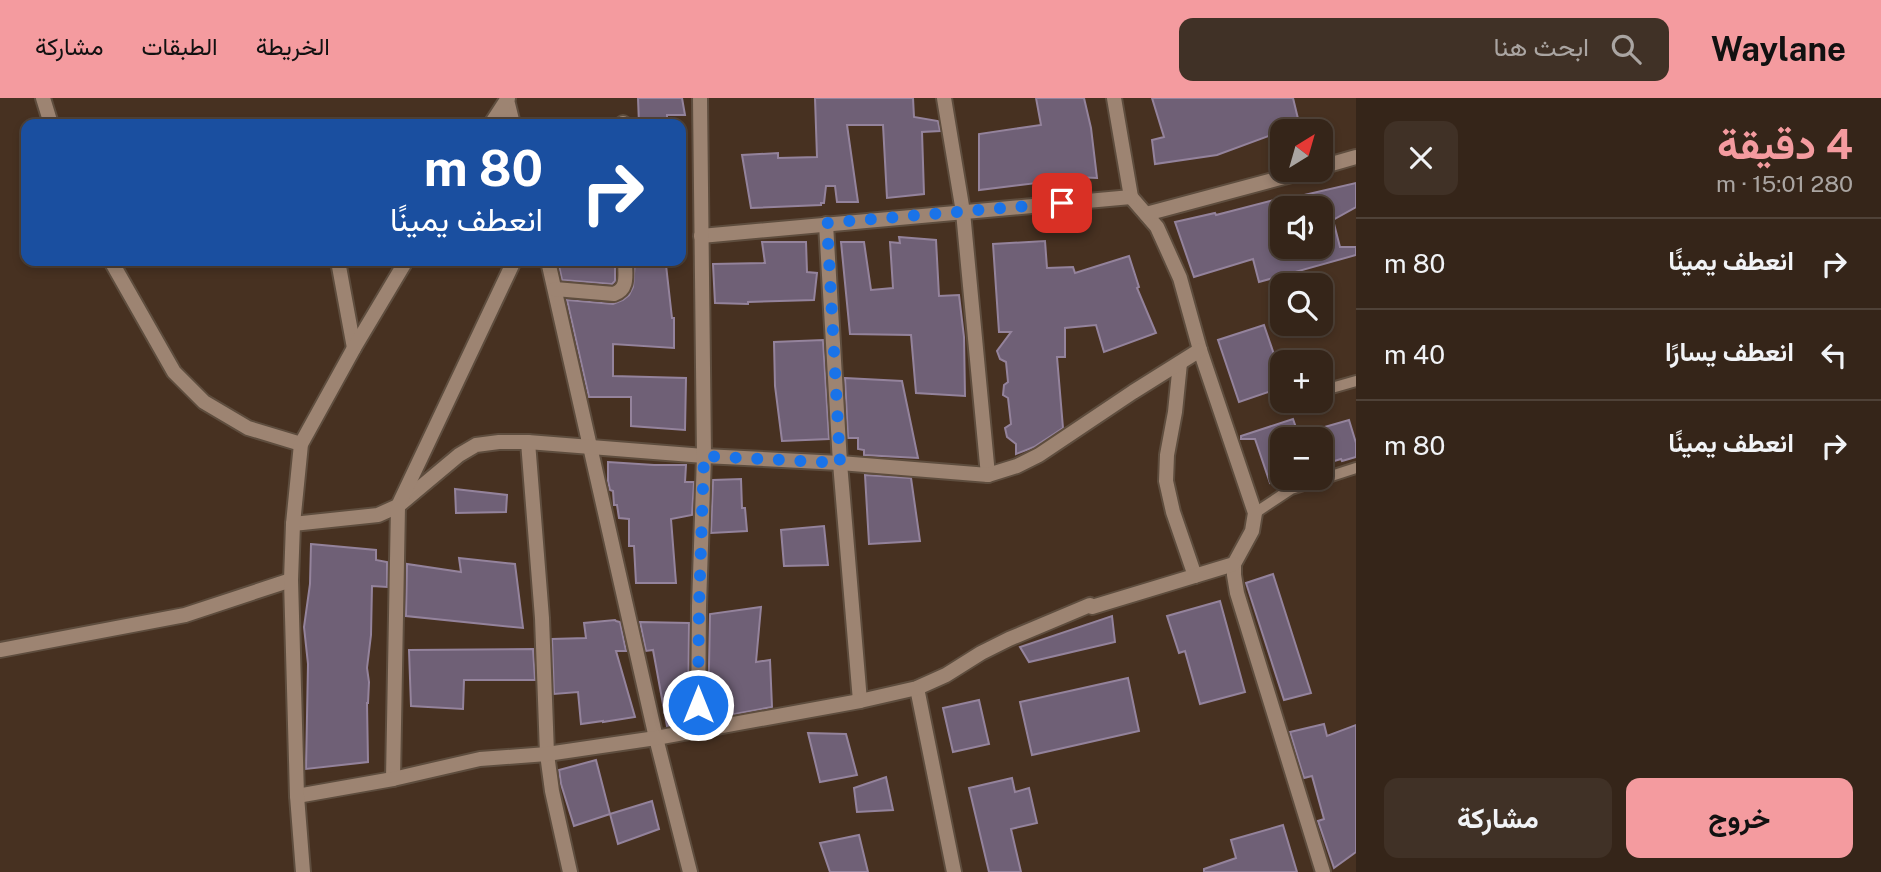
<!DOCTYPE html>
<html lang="ar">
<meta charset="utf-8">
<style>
body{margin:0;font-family:"Public Sans",Vazirmatn,sans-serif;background:#403126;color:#f1f3f6;direction:rtl;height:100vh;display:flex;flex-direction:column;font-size:26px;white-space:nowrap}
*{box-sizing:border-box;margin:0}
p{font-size:23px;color:#aaa5a2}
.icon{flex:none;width:38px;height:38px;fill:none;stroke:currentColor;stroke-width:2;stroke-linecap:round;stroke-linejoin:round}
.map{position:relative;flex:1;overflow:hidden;direction:ltr}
.drawer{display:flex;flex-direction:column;background:#352519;width:525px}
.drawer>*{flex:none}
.hud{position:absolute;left:21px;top:21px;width:665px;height:147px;border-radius:14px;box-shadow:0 4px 10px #0003,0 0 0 2px #4f4238;direction:rtl;background:#1a4fa0;color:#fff;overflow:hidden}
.needle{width:46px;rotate:37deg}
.fabs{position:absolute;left:1270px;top:21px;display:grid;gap:14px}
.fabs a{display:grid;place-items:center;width:63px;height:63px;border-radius:14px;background:#352519;box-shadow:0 4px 10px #0003,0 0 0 2px #4f4238;font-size:35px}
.pin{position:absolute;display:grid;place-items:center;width:60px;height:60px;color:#fff;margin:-30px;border-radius:14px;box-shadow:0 4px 10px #0006}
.me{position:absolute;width:77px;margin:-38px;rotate:0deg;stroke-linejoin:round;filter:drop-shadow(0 0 5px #0008)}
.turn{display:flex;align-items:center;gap:24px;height:147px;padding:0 28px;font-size:32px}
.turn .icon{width:91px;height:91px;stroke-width:2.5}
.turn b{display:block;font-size:49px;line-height:60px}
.round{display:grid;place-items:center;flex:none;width:74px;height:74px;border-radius:14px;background:#403126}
.head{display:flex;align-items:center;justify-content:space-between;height:119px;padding:0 28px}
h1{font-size:42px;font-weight:700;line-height:52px;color:#f49b9f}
.primary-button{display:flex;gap:14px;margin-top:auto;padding:14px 28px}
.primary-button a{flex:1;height:80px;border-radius:14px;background:#f49b9f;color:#111;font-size:28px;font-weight:700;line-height:80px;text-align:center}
.primary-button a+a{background:#403126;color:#f1f3f6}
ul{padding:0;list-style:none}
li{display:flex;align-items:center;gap:21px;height:91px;padding:0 28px;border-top:2px solid #4f4238}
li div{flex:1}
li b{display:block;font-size:26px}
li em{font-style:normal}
header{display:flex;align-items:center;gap:42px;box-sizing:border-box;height:98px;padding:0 35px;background:#f49b9f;color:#111}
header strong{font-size:33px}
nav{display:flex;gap:38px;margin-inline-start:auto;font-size:24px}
.search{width:490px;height:63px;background:#403126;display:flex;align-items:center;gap:18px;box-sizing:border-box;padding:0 24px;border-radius:14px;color:#aaa5a2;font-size:26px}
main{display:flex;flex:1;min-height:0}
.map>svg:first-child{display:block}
.building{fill:#6f6076;stroke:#94839c;stroke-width:2;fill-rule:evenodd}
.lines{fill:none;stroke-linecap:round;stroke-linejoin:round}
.lane-casing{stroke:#5e4d3e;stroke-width:14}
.street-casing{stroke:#5e4d3e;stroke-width:18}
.lane{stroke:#9d8472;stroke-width:10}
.street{stroke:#9d8472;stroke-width:14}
.route{stroke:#1a73e8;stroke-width:12;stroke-dasharray:0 21.6}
</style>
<header>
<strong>Waylane</strong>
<div class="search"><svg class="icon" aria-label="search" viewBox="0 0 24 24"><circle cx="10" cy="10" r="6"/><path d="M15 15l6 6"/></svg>ابحث هنا</div>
<nav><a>الخريطة</a><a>الطبقات</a><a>مشاركة</a></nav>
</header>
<main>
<section class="drawer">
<div class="head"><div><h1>4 دقيقة</h1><p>280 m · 15:01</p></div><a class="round"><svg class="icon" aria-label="close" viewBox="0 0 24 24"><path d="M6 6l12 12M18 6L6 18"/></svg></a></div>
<ul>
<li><svg class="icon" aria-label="right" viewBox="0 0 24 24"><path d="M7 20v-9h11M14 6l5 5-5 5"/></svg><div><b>انعطف يمينًا</b></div><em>80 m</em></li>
<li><svg class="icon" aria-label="left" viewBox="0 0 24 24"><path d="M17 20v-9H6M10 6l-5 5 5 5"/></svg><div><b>انعطف يسارًا</b></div><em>40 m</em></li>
<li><svg class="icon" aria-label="right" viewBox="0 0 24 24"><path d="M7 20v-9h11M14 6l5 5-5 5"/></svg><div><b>انعطف يمينًا</b></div><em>80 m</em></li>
</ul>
<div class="primary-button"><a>خروج</a><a>مشاركة</a></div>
</section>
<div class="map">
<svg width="1356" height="774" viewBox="0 0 1356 774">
<rect width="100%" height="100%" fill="#473121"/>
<g class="building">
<path d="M638,0H682L685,17H667V26H639Z"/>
<path d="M815,0H913L914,19L938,23L940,33L922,34L924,96L887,100L883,27H847L858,104H837L835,88H826L824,105H821V107L751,110L742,57L778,55V60L817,59Z"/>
<path d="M1036,0H1084L1091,30L1097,80L1073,79L1071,93H1055L1053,83L979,92V36L1041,27Z"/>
<path d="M1152,0H1293L1301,33H1282L1217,57L1155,66L1152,42L1164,39Z"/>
<path d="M1356,85V109L1333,122L1340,149H1356V157L1259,184L1253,161L1194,179L1175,124L1215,115L1216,117L1274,102V104ZM1276,110H1321V149H1283V141Z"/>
<path d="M899,139L936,142L939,198L959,197L964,239L965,298L916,295L911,237L850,236L841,144H864L871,192L893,190L890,144L900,145Z"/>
<path d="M1045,143L1047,170L1073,169L1075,175L1129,158L1139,189L1137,190L1156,235L1104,254L1096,227L1065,230V259H1057L1063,330L1034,349L1016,356V346L1007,339L1005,330L1011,326L1008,300L1003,297L1004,287L1008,284L1006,264L1000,261L997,253L1011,234H999L993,146Z"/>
<path d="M762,144H806L807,174L817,175L814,202L748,204V206L715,205L713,166L765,165Z"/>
<path d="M558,163H615V183L612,186L562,182Z"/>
<path d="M635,163H643L645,167H666L672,220H674V250L613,246V278L686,280L685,332L631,328V299H589L567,202L613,206L623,202L629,197L633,189Z"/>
<path d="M1264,227L1283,283V289L1239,304L1218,242Z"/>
<path d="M823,242L829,341L782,343L775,288L774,244Z"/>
<path d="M845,280L902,283L918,360L864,357V352L858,351V340H848Z"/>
<path d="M1293,321L1300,341H1283V381L1270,385L1255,341H1241V338Z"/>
<path d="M1349,322L1356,345V359L1342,363L1341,361L1321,367V330Z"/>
<path d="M608,364L654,367H686L685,384H694L692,417L671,421L676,485H636L634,448H629V421L619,420L617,407H614L613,393L610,392L608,383Z"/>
<path d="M865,377L911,380L920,443L869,446Z"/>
<path d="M741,381L742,410H745L747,433L711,435L713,382Z"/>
<path d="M455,391L507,397L506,414L456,415Z"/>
<path d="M824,428L828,467L784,468L781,432Z"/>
<path d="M311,446L376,452V462L387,464V489L372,488L371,537L367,570L369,584L368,605H367L368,664L306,671L308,566L304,529L310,486Z"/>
<path d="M459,460L515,466L523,530L406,518L407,466L461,474Z"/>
<path d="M1273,476L1311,595L1284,602L1246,485Z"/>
<path d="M1220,503L1245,594L1200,606L1185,553L1179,555L1167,518Z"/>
<path d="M761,509L756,564L770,562L772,609L708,621L710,516Z"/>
<path d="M1112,518L1115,544L1029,564L1020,549Z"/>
<path d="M615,522L616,523L620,524L626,553H616L635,619L603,624V623L581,626L578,594L554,596L552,541L586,540L584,525Z"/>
<path d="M640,524L689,525L688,624L667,628L653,552L646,553Z"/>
<path d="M533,551L535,582H464L463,611L411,608L409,552Z"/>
<path d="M1128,580L1139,633L1032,657L1020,604Z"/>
<path d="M979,602L989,646L953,654L943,610Z"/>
<path d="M1324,626L1327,638L1356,627V754L1334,770L1318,723L1324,721L1312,678L1304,680L1290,634Z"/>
<path d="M808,635L846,636L857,677L820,684Z"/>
<path d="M596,662L610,716L574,728L561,686L559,672Z"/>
<path d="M886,679L893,712L857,714L854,690Z"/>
<path d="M1012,680L1015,694L1029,690L1037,725L1011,731L1021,774H989L969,690Z"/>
<path d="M652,703L659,731L618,746L610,716Z"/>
<path d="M1283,727L1297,774H1204V771L1236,760L1231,742Z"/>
<path d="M859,737L868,774H830L820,745Z"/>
</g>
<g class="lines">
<g class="lane-casing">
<g id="lane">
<path d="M1321,293L1356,283"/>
<path d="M1255,415L1291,391L1356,370"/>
</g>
</g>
<g class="street-casing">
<g id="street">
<path d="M43,0L51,26"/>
<path d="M944,0L963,114L988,377"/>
<path d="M1114,0L1131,99L1157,129L1180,180L1200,252L1255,415L1252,433L1234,466V477L1237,495L1323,774"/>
<path d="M507,2L513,26"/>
<path d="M623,25V26"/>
<path d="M491,26L508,0"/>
<path d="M1321,69L1356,59"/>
<path d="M1146,116L1310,72"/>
<path d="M826,126L840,365L860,603"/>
<path d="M701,138L1131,99"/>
<path d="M111,163L174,274L204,304L248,330L301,346"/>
<path d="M338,163L354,250"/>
<path d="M548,163L656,640L690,774"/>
<path d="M555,191L614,196C629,191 625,176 625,163"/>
<path d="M1180,265L1175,314L1167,357L1166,383L1173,414L1195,478"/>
<path d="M528,344L542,520L547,656L552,693L570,774"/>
<path d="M293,426L378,417L398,408L459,357L476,347L499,344H528L704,358L840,365L988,377L1017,368L1039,357L1133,294L1200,252"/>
<path d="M0,552L185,517L291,482"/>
<path d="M917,590L954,774"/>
<path d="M698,632L699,508L704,358L700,0"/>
<path d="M393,681L398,408L514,163"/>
<path d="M297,698L393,681L480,661L547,656L656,640L860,603L917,590L946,577L981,555L1009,541L1090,507L1092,509L1234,466"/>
<path d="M303,774L297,698L291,482L293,426L301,346L354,250L406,163"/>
</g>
</g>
<use href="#lane" class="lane"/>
<use href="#street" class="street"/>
</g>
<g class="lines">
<path class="route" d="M698,607L699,508L704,358L840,365L827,125L1062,105"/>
</g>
</svg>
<div class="fabs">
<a><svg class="needle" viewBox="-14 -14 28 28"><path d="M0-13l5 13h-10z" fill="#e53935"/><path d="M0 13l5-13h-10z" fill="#aaa5a2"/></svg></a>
<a><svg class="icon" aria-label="sound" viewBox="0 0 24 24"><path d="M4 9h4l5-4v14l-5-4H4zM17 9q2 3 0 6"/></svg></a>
<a><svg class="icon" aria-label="search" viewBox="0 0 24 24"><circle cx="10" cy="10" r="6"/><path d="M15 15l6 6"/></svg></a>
<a>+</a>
<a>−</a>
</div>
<div class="pin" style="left:1062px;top:105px;background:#d93025"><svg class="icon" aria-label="arrive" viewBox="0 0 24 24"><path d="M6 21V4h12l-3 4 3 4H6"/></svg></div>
<svg class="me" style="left:698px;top:607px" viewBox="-20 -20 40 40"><circle r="17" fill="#1a73e8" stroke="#fff" stroke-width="3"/><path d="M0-11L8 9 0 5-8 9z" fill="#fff"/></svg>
<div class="hud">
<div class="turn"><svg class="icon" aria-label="right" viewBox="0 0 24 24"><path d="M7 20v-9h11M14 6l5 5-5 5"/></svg><div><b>80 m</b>انعطف يمينًا</div></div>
</div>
</div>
</main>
